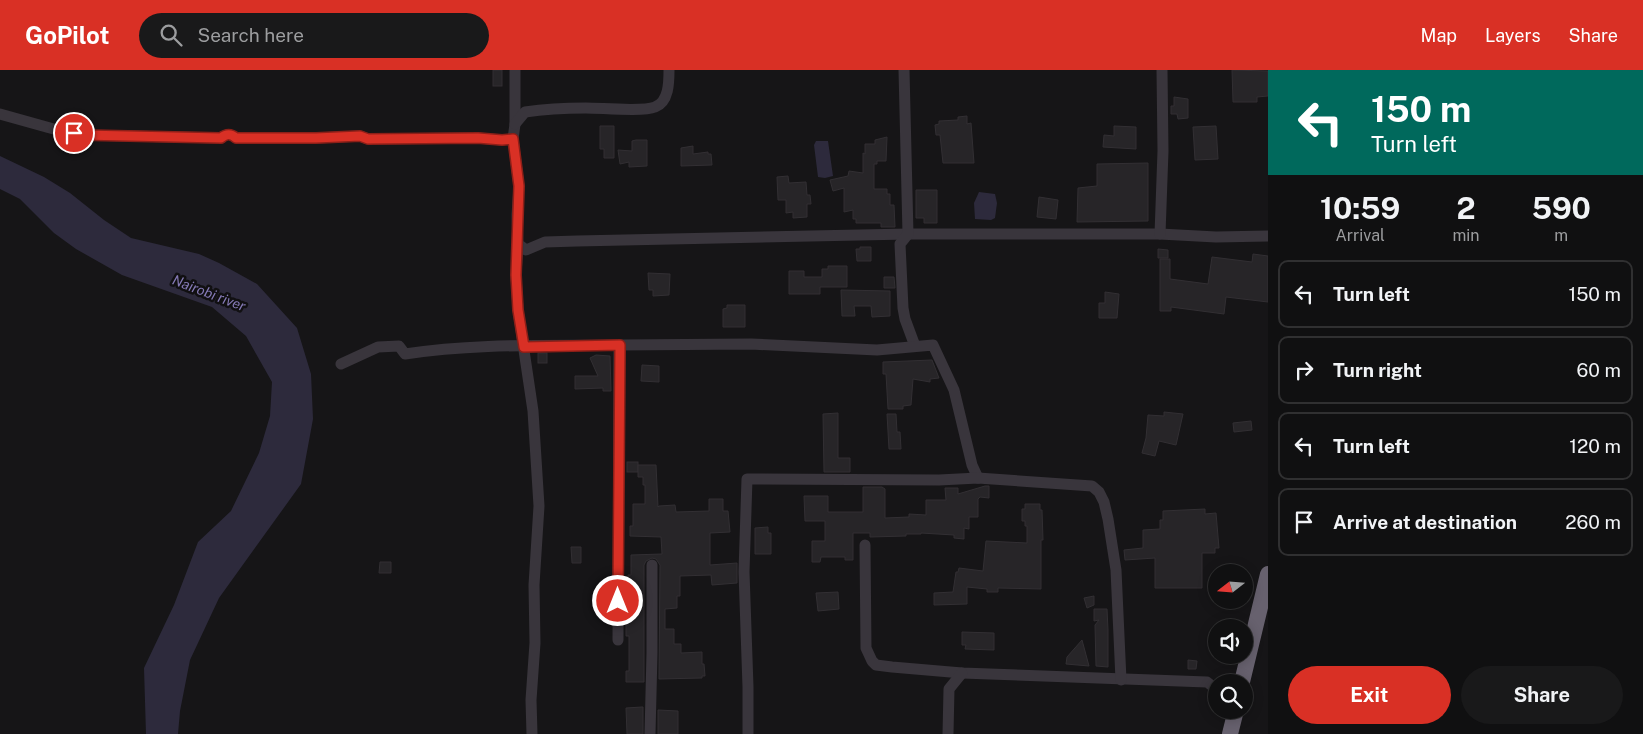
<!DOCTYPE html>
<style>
body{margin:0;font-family:"Public Sans",sans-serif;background:#19191a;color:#f1f3f6;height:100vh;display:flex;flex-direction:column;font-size:19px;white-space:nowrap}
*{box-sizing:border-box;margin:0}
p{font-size:16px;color:#9c9d9f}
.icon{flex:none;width:28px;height:28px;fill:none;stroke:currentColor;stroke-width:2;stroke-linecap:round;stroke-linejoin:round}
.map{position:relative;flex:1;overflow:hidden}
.sheet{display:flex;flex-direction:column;background:#101011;width:375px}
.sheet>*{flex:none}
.banner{background:#00695c;color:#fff;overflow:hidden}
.needle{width:32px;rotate:253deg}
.fabs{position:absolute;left:1208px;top:494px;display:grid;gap:10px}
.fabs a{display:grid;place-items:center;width:45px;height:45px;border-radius:50%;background:#101011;box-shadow:0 2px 12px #0003,0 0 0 1px #303031;font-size:25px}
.pin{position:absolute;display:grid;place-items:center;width:42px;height:42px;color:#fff;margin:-21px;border:2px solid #fff;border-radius:50%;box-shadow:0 1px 5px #0007}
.me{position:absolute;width:55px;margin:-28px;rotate:0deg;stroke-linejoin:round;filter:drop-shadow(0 0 4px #0008)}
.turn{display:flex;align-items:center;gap:18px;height:105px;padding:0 20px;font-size:22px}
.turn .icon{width:65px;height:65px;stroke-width:2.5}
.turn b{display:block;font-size:35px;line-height:42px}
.eta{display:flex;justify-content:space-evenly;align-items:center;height:85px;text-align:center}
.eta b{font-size:30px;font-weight:700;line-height:35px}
.cta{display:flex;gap:10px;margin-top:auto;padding:10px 20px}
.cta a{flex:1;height:58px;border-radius:30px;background:#d93025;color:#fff;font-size:20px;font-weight:700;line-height:58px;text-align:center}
.cta a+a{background:#19191a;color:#f1f3f6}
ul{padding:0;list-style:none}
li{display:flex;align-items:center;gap:15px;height:68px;margin:0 10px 8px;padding:0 10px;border:2px solid #303031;border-radius:10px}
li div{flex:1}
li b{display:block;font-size:19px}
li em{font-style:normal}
header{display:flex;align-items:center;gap:30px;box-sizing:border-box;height:70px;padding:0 25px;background:#d93025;color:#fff}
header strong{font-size:24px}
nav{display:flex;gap:28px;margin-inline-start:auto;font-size:18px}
.search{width:350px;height:45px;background:#19191a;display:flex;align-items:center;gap:12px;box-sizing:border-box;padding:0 18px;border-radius:28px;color:#9c9d9f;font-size:19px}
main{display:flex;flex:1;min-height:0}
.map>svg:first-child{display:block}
.water{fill:#2d2a3c}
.building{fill:#272528;stroke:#322f33}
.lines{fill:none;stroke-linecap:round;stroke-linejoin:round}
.minor{stroke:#39353c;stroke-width:11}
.highway{stroke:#67616e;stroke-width:16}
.route-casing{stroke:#8d1f18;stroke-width:12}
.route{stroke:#d93025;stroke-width:9}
.labels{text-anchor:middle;stroke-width:5;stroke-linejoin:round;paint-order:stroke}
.water-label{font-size:14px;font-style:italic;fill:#857ab6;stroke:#111012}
</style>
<header>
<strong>GoPilot</strong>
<div class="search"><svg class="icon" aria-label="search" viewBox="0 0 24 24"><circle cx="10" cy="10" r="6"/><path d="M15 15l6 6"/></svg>Search here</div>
<nav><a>Map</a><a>Layers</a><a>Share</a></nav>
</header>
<main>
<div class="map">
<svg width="1268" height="664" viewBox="0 0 1268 664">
<rect width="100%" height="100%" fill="#161517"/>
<g class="water">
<path d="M816,71H828L833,106L825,108L818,107L814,75Z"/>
<path d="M0,86L44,107L70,123L104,150L131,168L199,184L219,193L257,214L297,258L311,304L313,349L301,414L219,528L190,590L180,641L178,664H146L144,598L174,535L198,472L231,441L259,383L270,346L272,312L246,266L212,237L122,205L76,179L54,163L20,129L0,119Z"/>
<path d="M979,122L995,124L997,133L995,148L991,150L975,149L974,133Z"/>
</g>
<g class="building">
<rect x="493" y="0" width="9" height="16"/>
<path d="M1232,0L1268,1V26L1257,27V32H1233Z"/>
<path d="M1174,27L1188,29V48L1178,49L1177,44H1171V36H1174Z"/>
<path d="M967,46V54L971,53L974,93H943L940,65H936L935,55L939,54V51L958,50V47Z"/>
<path d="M600,56H614V88H604V79H600Z"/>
<path d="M1114,56L1136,57V79L1103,77L1104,65L1114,66Z"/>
<path d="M1216,56L1218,89L1195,90L1193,57Z"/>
<path d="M887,67L886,91H877V94H874V119H887V124H890V135H894L895,157H881V153H856V149H853V140L844,142V118L833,121L830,110L848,106L849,101L863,103V83L865,84V74H875V70Z"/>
<path d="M636,70H647V96L629,97V92L620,94L618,80L632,81V71Z"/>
<path d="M693,76V84L708,82V84H711L712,95L681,96V78Z"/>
<path d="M1148,93V151L1077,152L1078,118L1097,116V94Z"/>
<path d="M788,106L789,113L806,112L807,125H810L811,134H807V147L793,148V142L786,143V130H778L777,107Z"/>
<path d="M916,120H937V153H924V148H916Z"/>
<path d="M1039,127L1058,130L1056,149L1037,147Z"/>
<path d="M860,177H871V191H857L856,179H860Z"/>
<path d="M1158,179L1168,180V188H1158Z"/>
<path d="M1253,184L1268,186V232L1226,227L1224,244L1171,237V241H1160V189H1170V209L1208,214L1212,187L1252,192Z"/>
<path d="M828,196H847V217H820V224H789V201H804V207H822V199H828Z"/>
<path d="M648,203L670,204L669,225L653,226V220H649Z"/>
<path d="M884,207H894L895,218H884Z"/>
<path d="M841,220L890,221V246L872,247L871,236H854L855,246H842Z"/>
<path d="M1105,222L1119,224L1117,248H1099V233H1105Z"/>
<path d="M727,235H745V257H723V239L727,238Z"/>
<rect x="538" y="283" width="9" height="10"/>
<path d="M596,285L610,286L611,321H603V318L575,319V306H598L590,288Z"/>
<path d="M932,290L939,308L930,309V312L913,309L911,335L903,336V339H888L886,304H883V292Z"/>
<path d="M642,295L659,296V312L641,311Z"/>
<path d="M1164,342L1183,344L1176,375L1159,371L1155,386L1142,383L1146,368L1148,345L1164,346Z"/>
<path d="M838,343V388H850V402H824L823,344Z"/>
<path d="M887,344H896L897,362H900L901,379H889Z"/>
<path d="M1251,351L1252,360L1234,362L1233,353Z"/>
<rect x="627" y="392" width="11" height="10"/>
<path d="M638,395H656L658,437L659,436L675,435L676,442L709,441V429H723V441H728L730,462L710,463V495L737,493V513L712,515L711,505L680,506V526H677V538L665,539V559H674V574H681V583L702,582V594H704L705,606H702V608L659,609L660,495L656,489L652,488L646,491L644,495V612H626V601H629V566H626V555H628L626,522H628V505H631V485L662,484L661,467L630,466V456H633V434H645V415H643V407H638Z"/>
<path d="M985,416H989V428L980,427L978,429V447H969V459L964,458V469L954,468V465L921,463V464H906V466L870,467V463H853V490H845V487H821L820,492H812V471H825V451H805L804,426H828V442H863V417H882L885,419V448L909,447V444L926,445V430H946L945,418H958V424Z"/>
<path d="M1025,434H1040V440H1042L1043,470H1041V519L998,518V522H987V519L967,517V534L934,535V523L953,522L956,502H958L959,498L983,501L986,471L1027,473V456H1025V451H1022V439H1025Z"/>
<path d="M1205,439V444L1216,443L1219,478H1215V483H1202V518H1155V488L1125,490L1124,480L1143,478V460L1160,459V450H1163V441Z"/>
<path d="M768,457V463H771V484H755V458Z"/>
<path d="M571,477H581V493H572Z"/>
<path d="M380,492H391V503H379Z"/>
<path d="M838,522L839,539L818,541L816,523Z"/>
<path d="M1094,526V535L1087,538L1084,528Z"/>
<path d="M1094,539H1107L1108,560V597L1096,596L1095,555L1099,550L1094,551Z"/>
<path d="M962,562L994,563V580L965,579L966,575H962Z"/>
<path d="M1082,570L1089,596L1066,594L1067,587Z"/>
<path d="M1188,590L1197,591L1196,599H1188Z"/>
<path d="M642,637H643V664H627L626,638Z"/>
<path d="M658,640L678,641V664H658Z"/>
</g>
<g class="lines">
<g class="minor">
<path d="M515,0V54L513,69L519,116L517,145L518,174L526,180L545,172L577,171L908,164H1160L1216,167L1268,166"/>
<path d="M904,0L908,164L900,174L903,238L905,249L915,276"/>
<path d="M0,44L68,63H79L82,65L221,68C226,64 230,63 236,68H316L360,66L368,69L478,68L502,70L513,69"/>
<path d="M515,54L525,42C545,39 566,38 586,38C602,38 643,42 655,37C669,32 669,12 669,0"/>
<path d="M1160,164L1163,81L1162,0"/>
<path d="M518,174L516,205L518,240L533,341L539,436L534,515L535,573L531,630L532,664"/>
<path d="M341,294L378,277L399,276L405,284C476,273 548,276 619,275"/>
<path d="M865,475L866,578L872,591L876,595L892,597L962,603L1207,612L1216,619"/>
<path d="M618,570L619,275L751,274L877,280L933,275L954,320L972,395L978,408"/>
<path d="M650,664L652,583V495"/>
<path d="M748,664V617L744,502L747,409L939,410L978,408L1092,416L1099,422L1104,432L1108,449L1116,500L1121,610"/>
<path d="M948,664L949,619L962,603"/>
</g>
<g class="highway">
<path d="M1242,612L1268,504"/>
<path d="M1230,664L1236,640"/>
</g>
</g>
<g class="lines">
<g class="route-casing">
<path id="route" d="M74,63H80L82,65L221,68C226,64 230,63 236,68H316L360,66L368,69L478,68L502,70L513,69L519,116L516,205L518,240L524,277L620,275L618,531"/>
</g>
<use href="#route" class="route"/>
</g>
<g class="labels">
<g class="water-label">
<text transform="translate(209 223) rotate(21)" y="5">Nairobi river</text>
</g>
</g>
</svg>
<div class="fabs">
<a><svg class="needle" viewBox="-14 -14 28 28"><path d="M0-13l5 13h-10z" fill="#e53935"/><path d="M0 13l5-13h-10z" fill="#9c9d9f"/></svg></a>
<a><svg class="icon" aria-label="sound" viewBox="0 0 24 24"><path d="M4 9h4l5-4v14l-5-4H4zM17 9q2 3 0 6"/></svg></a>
<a><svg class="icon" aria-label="search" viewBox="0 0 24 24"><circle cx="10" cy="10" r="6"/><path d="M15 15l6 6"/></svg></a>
</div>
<div class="pin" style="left:74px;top:63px;background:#d93025"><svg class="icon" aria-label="arrive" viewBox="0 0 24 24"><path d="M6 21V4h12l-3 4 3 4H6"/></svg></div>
<svg class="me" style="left:618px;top:531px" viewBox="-20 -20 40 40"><circle r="17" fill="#d93025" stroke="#fff" stroke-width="3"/><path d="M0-11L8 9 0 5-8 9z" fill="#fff"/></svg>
</div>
<section class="sheet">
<div class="banner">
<div class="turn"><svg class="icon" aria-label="left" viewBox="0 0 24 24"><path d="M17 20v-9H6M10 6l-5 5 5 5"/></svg><div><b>150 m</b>Turn left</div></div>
</div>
<div class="eta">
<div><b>10:59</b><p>Arrival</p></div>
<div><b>2</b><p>min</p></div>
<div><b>590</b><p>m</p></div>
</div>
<ul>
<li><svg class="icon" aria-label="left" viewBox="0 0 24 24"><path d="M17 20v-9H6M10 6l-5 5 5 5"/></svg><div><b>Turn left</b></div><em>150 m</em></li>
<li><svg class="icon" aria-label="right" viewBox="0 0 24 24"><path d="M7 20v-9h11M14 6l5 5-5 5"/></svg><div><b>Turn right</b></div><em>60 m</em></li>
<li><svg class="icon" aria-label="left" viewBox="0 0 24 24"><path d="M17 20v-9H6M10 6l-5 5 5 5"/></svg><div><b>Turn left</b></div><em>120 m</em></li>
<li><svg class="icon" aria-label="arrive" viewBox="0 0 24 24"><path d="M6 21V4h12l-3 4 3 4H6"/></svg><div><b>Arrive at destination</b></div><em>260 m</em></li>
</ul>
<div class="cta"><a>Exit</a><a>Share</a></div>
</section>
</main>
